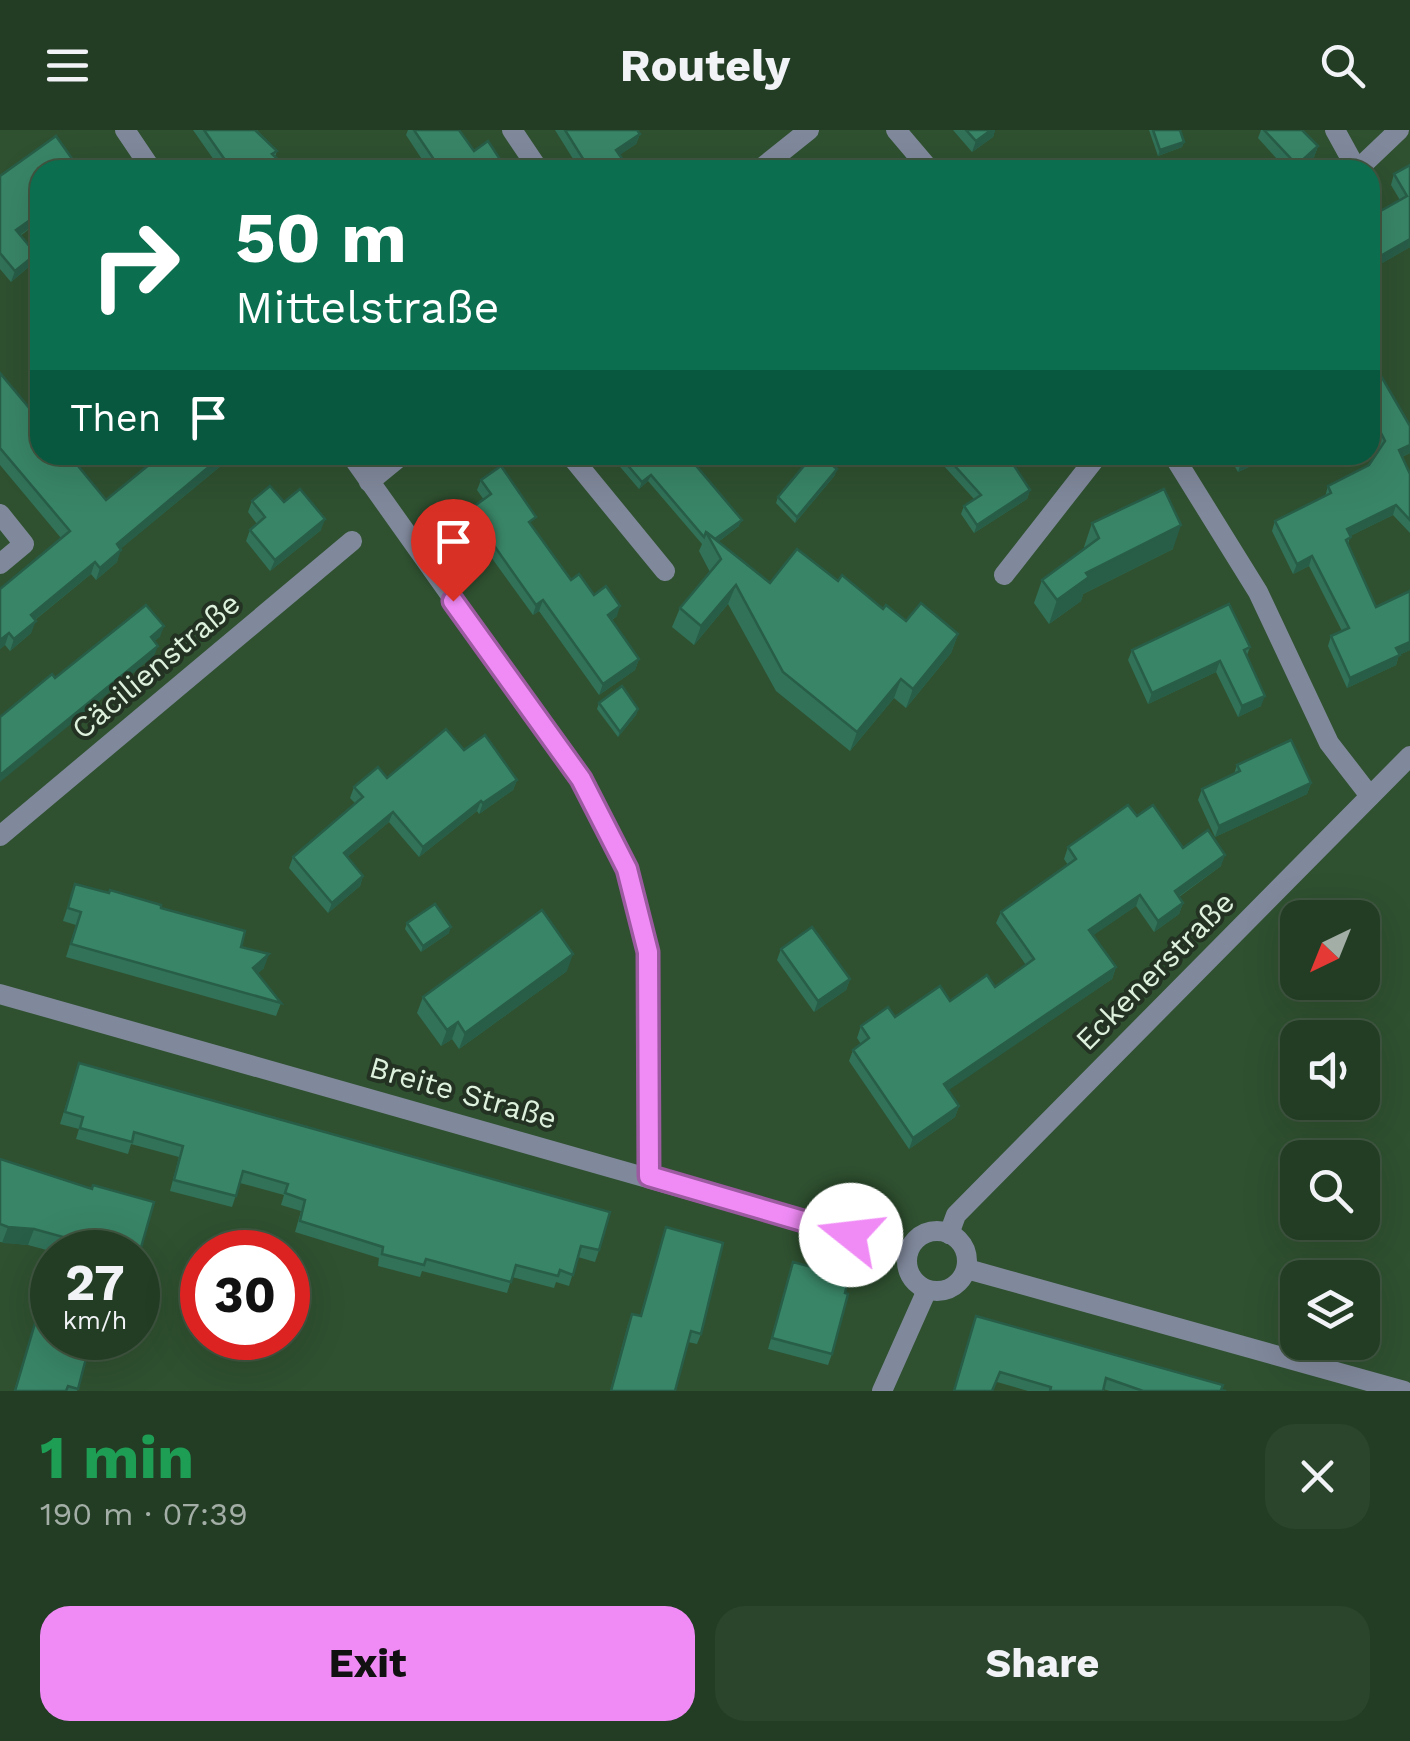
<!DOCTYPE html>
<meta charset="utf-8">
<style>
body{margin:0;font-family:"Work Sans",sans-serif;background:#2b442c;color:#f1f3f6;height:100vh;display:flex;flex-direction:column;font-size:38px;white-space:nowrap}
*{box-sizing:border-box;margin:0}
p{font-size:32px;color:#a3aea6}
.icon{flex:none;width:55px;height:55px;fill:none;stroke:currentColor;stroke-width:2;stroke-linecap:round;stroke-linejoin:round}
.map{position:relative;height:1261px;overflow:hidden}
.drawer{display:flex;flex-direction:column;background:#233d24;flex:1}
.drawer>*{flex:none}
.guide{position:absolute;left:30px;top:30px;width:1350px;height:305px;border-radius:30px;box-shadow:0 10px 40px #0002,0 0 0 2px #405641;background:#0b6e4f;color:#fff;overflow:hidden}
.needle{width:65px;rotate:223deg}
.tools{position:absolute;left:1280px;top:770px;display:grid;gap:20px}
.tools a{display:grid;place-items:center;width:100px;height:100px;border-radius:20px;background:#233d24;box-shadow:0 10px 40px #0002,0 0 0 2px #405641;font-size:50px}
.speed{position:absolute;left:30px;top:1100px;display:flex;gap:20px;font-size:50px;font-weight:700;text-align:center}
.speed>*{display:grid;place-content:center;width:130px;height:130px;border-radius:50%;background:#233d24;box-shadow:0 10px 40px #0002,0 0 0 2px #405641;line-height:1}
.speed small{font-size:25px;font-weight:400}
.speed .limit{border:15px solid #d22;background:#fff;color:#111}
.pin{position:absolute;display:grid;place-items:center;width:85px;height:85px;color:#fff;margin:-102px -42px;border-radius:50% 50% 50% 0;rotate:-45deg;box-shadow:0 0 10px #0007}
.pin .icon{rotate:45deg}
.me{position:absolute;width:110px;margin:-55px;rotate:286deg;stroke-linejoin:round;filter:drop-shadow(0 0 8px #0008)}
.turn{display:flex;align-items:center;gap:35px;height:210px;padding:0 40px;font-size:45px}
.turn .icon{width:130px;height:130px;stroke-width:2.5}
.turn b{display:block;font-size:70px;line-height:85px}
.then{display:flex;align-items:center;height:95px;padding:0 40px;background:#0003;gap:20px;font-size:38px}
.round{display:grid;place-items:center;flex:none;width:105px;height:105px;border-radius:30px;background:#2b442c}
.overview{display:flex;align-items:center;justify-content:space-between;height:170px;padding:0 40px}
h1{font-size:60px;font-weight:700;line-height:75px;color:#1e9e55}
.primary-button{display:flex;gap:20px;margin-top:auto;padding:20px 40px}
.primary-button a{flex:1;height:115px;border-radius:30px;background:#f08bf6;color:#111;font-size:40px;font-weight:700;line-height:115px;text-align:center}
.primary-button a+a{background:#2b442c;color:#f1f3f6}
header{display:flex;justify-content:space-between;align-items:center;height:130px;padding:0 40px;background:#233d24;font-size:45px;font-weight:700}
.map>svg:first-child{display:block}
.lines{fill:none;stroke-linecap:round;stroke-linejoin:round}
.minor{stroke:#80899c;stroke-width:20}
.wall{fill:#317259}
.shaded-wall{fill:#285d48}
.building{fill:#398567;stroke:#285d48;stroke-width:2.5}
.route-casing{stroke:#9c5aa0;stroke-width:25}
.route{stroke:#f08bf6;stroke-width:18}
.labels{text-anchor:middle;stroke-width:8;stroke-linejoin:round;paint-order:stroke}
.street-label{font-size:30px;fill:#ddf1dd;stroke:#233223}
</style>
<header><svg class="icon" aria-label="menu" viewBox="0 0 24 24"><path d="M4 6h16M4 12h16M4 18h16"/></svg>Routely<svg class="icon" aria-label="search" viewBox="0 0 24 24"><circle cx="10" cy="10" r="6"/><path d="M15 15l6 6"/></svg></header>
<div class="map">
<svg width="1410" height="1261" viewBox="0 0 1410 1261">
<rect width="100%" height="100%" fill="#2f5130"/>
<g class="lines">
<g class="minor">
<path d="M125,0L152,40"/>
<path d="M512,0L539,40"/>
<path d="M896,0L930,40"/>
<path d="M1335,0L1357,40"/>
<path d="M759,40L809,0"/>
<path d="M1357,40L1399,0"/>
<path d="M351,325L581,649L627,739L649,822V1046"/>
<path d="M570,325L665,441"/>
<path d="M1173,325L1258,462L1329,613L1370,666"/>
<path d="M369,352L402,325"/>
<path d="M0,384L24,414L0,434"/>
<path d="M1004,445L1098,325"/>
<path d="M0,706L352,411"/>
<path d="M0,864L908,1122"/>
<circle cx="937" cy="1131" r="30"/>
<path d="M949,1104L956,1085L1410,626"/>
<path d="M967,1139L1404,1261"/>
<path d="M882,1261L927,1160"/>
</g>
</g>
<g class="wall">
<path d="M193,0H257L277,21L275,27L289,40H221Z"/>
<path d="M408,0H459L474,21L507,40H429L406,5Z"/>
<path d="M555,0H637L640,4L636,14L619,25L630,40H580Z"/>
<path d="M953,0H995L993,7L972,22Z"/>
<path d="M1149,0H1180L1184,12L1182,17L1158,26Z"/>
<path d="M1261,0H1302L1318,16L1314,27L1300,40H1287L1258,8Z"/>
<path d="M1410,35V117L1370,140L1400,70L1391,55L1394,44Z"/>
<path d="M40,40V91L20,106L36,124L31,135L11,152L0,139V46Z"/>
<path d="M0,243L106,370L161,325H234L120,419L117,432L96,450L91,444L35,490L31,503L10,521L5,515L0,519V459L61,408L0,335Z"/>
<path d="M1370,251L1410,296V323L1402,327L1410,344V403L1393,385L1350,406L1348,415L1376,477L1410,461V520L1399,525L1396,535L1347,558L1328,516L1331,506L1342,501L1309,436L1293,444L1272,401L1275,391L1325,367L1328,356L1369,335L1380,319L1370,299Z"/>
<path d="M610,325H671L739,396L718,412L770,453L838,451L906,491L958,504L951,523L906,578L894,568L850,621L776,561L728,474L694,515L672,497L680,478L710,442L699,421L702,414L648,351L639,359Z"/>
<path d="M934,325H1007L1030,360L1027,369L974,403L961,384L964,376L974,369Z"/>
<path d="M1228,325H1266L1264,330L1238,342Z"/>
<path d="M835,345L795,393L776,373L778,367Z"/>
<path d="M481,350L532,397L571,450L594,465L617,486L612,490L639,529L635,540L599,565L539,481L533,485L465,391L469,380L484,370L477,360Z"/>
<path d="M252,371L284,372L321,400L270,441L246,411L250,400L257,394L248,382Z"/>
<path d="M1092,393L1173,419L1083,464L1081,471L1049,494L1034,473L1042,450L1085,419L1084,417Z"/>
<path d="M1250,517L1247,525L1261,576L1238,587L1216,542L1148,574L1128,530L1132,520Z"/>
<path d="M599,573L638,579L636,585L618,607L597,579Z"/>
<path d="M464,620L517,650L513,660L479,684L477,681L419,727L389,692L347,727L363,746L360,756L328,783L289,738L293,727L356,674L350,668L354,657L387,648Z"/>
<path d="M1237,635L1311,653L1307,664L1215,707L1198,670L1202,659L1234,644Z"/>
<path d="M1137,686L1183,718L1221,736L1179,767L1183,773L1179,784L1154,802L1136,776L1093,805L1116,837L1112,849L948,960L959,976L955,987L909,1019L849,931L853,920L861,914L857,908L861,896L995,857L1026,835L996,793L1001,782L1068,735L1064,729L1068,717Z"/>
<path d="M75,754L161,778L241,817L264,838L257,844L281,873L276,886L66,827L76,795L63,791Z"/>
<path d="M407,793L449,803L421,822L405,799Z"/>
<path d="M781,819L850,849L846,860L814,882L777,830Z"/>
<path d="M567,841L459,919L452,909L441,916L417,883L423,867Z"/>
<path d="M79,933L599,1120L595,1132L578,1127L569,1156L556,1152L554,1158L512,1147L507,1163L422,1141L420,1147L378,1136L379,1128L295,1102L301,1081L281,1075L284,1065L240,1053L232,1077L170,1061L179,1027L131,1014L128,1024L76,1009L79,999L60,994Z"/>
<path d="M0,1029L91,1059L154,1072L138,1129V1122H54L28,1115L0,1112Z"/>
<path d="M666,1097L701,1204L697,1214L688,1212L675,1261H610L628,1194L632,1184L640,1186Z"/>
<path d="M793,1132L832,1224L828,1235L768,1219Z"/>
<path d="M36,1190L79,1215L89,1217L77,1261H14Z"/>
<path d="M973,1196L1221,1260L1226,1261H1110L1103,1259V1261H1028L997,1252Z"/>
</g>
<g class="shaded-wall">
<path d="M991,0H995L993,7L972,22L976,11Z"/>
<path d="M640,4L636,14L612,30L616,20Z"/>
<path d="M1184,12L1182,17L1158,26L1160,20Z"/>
<path d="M1318,16L1314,27L1300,40H1296L1297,35Z"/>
<path d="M40,83V91L11,111L16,100Z"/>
<path d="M1410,109V117L1370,140V132Z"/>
<path d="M36,124L31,135L11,152L15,141Z"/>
<path d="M1410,315V323L1395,330L1399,320Z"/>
<path d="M223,325H234L112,426L117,414Z"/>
<path d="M1258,325H1266L1264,330L1238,342L1241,333Z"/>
<path d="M837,339L835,345L795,393L797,387Z"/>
<path d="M651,345L648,351L639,359L642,352Z"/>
<path d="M1030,360L1027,369L974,403L977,395Z"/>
<path d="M1396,375L1393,385L1344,409L1347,399Z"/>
<path d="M325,389L321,400L270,441L275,430Z"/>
<path d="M742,390L739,396L714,415L712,412Z"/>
<path d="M1181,395L1173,419L1083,464L1081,471L1049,494L1057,470L1086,443Z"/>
<path d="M121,420L117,432L96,450L100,438Z"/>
<path d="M1312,426L1309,436L1293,444L1297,434Z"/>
<path d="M95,432L91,444L26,497L31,485Z"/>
<path d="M736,455L728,474L694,515L701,496Z"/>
<path d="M543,470L539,481L533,485L536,475Z"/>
<path d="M620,476L617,486L604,495L608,485Z"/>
<path d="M36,491L31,503L10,521L14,509Z"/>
<path d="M164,496L160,507L147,517L151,507Z"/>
<path d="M9,503L5,515L0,519V510Z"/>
<path d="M958,504L951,523L906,578L913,559Z"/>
<path d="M1410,512V520L1399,525L1396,535L1347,558L1350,548L1396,518Z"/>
<path d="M158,516L154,526L0,652V645Z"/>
<path d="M639,529L635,540L599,565L603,554Z"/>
<path d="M1220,531L1216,542L1148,574L1152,563Z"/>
<path d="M901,549L894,568L850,621L857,602Z"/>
<path d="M1265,566L1261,576L1238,587L1242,576Z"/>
<path d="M638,579L636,585L618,607L620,602Z"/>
<path d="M517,650L513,660L479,684L483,673Z"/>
<path d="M1311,653L1307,664L1215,707L1219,696Z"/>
<path d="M481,671L477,681L419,727L423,717Z"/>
<path d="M393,682L389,692L340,733L344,723Z"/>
<path d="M1225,725L1221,736L1171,772L1175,761Z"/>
<path d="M363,746L360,756L328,783L332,773Z"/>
<path d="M1140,765L1136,776L1085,811L1089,800Z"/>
<path d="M1183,773L1179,784L1154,802L1158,791Z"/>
<path d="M451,797L449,803L421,822L423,816Z"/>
<path d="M269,824L264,838L248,852L253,838Z"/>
<path d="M573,824L567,841L459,919L465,903Z"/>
<path d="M1116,837L1112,849L940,966L944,954Z"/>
<path d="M850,849L846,860L814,882L818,871Z"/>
<path d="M458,892L452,909L441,916L447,900Z"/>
<path d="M959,976L955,987L909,1019L913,1008Z"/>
<path d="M8,1097L34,1099L28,1115L2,1113Z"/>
</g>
<g class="building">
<path d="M204,0H255L277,21L272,24L289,40H232Z"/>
<path d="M414,0H459L474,21L488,11L507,40H441Z"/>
<path d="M565,0H637L640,4L616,20L630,40H590Z"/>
<path d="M966,0H991L976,11Z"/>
<path d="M1153,0H1180L1184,12L1160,20Z"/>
<path d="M1264,0H1302L1318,16L1297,35Z"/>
<path d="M56,6L80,40H40V83L16,100L36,124L15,141L0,123V46Z"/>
<path d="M1410,35V109L1370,132V87L1407,66L1394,44Z"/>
<path d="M0,243L40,291V325H69L106,370L161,325H223L117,414L121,420L100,438L95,432L31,485L36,491L14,509L9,503L0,510V459L70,401L0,318Z"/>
<path d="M1381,246L1410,296V315L1399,320L1410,344V390L1396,375L1347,399L1351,407L1346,410L1376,477L1410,461V512L1396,518L1400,525L1350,548L1331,506L1349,498L1312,426L1297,434L1275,391L1331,363L1328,356L1369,335L1385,311L1370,281V251Z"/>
<path d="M619,325L672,326L687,325L742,390L715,409L706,402L704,407L651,345L642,352Z"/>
<path d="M813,325H819L837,339L797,387L778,367Z"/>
<path d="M945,325H1007L1030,360L977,395L964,376L981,365Z"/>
<path d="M1236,325H1258L1241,333Z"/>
<path d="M501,336L536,387L529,392L571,450L579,444L594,465L606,456L620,476L608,485L639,529L603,554L543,470L536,475L469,380L491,364L481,350Z"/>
<path d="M270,356L284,372L300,359L325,389L275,430L250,400L265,387L252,371Z"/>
<path d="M1164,359L1181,395L1086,443L1089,447L1057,470L1042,450L1099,408L1092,393Z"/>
<path d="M706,402L770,453L797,419L838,451L842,445L883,479L886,475L906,491L921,473L958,504L913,559L901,549L857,602L783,542L736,455L701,496L680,478L721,429Z"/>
<path d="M1229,474L1250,517L1244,520L1265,566L1242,576L1220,531L1152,563L1132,520Z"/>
<path d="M146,475L164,496L151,507L158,516L0,645V587L52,544L55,548Z"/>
<path d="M622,556L638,579L620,602L599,573Z"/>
<path d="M446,599L464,620L485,605L517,650L483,673L481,671L423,717L393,682L344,723L363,746L332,773L293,727L363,667L354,657L378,637L387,648Z"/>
<path d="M1291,610L1311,653L1219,696L1202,659L1240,641L1237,635Z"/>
<path d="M1128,675L1137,686L1153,675L1183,718L1208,700L1225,725L1175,761L1183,773L1158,791L1140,765L1089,800L1116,837L944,954L959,976L913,1008L853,920L869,908L861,896L888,877L895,887L940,856L950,871L987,845L995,857L1034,829L1001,782L1076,729L1068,717Z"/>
<path d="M75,754L109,763L110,760L161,775V778L245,801L241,817L269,824L253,838L281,873L71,814L81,782L68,778Z"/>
<path d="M435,774L451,797L423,816L407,793Z"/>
<path d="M542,780L573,824L465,903L458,892L447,900L423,867Z"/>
<path d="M812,797L850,849L818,871L781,819Z"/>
<path d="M79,933L610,1082L599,1120L581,1116L573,1145L560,1140L558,1146L516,1135L511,1152L426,1129L424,1135L382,1124L383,1117L300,1091L305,1070L285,1063L288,1054L243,1041L236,1066L174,1050L183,1016L134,1002L132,1012L80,998L83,987L65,982Z"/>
<path d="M0,1029L92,1059L93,1055L154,1072L138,1128V1122H105L77,1114L78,1111L34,1099L8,1097L0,1094Z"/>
<path d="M666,1097L723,1113L701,1204L691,1201L675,1261H611L632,1184L641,1186Z"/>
<path d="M793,1132L849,1147L845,1163L848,1164L832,1224L772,1208Z"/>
<path d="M976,1186L1223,1255L1221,1260L1226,1261H1143L1106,1248L1103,1261H1050L1051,1257L1000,1242L992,1261H954Z"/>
<path d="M36,1190L52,1195V1208H81L79,1215L89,1217L78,1259L68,1256L66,1261H15Z"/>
</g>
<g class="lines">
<g class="route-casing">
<path id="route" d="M453,471L581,649L627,739L648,822L649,1046L851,1105"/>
</g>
<use href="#route" class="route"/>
</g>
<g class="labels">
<g class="street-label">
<text transform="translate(156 536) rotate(-40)" y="10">Cäcilienstraße</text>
<text transform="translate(1155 841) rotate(-45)" y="10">Eckenerstraße</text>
<text transform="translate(463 963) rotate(16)" y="10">Breite Straße</text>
</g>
</g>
</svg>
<div class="tools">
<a><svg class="needle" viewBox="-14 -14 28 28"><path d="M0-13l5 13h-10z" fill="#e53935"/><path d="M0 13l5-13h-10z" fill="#a3aea6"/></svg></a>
<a><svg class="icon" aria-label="sound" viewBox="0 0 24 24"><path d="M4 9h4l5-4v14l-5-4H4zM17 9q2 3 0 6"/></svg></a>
<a><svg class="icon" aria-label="search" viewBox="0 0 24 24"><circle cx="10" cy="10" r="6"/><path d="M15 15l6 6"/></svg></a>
<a><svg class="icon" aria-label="layers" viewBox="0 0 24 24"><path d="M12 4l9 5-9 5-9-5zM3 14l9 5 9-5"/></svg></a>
</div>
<div class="speed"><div>27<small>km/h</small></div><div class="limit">30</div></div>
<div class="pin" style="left:453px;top:471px;background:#d93025"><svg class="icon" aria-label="arrive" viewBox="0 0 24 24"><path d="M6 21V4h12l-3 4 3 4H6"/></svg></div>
<svg class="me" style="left:851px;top:1105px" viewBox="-20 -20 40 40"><circle r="19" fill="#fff"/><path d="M0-13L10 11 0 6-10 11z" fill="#f08bf6"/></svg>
<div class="guide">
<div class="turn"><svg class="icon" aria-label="right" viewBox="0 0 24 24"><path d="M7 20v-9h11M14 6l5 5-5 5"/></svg><div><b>50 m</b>Mittelstraße</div></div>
<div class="then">Then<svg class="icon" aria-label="arrive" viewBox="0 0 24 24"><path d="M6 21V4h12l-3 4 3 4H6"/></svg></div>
</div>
</div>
<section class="drawer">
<div class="overview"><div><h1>1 min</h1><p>190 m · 07:39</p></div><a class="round"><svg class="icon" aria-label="close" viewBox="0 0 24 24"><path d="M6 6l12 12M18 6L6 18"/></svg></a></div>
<div class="primary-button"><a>Exit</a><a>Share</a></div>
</section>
